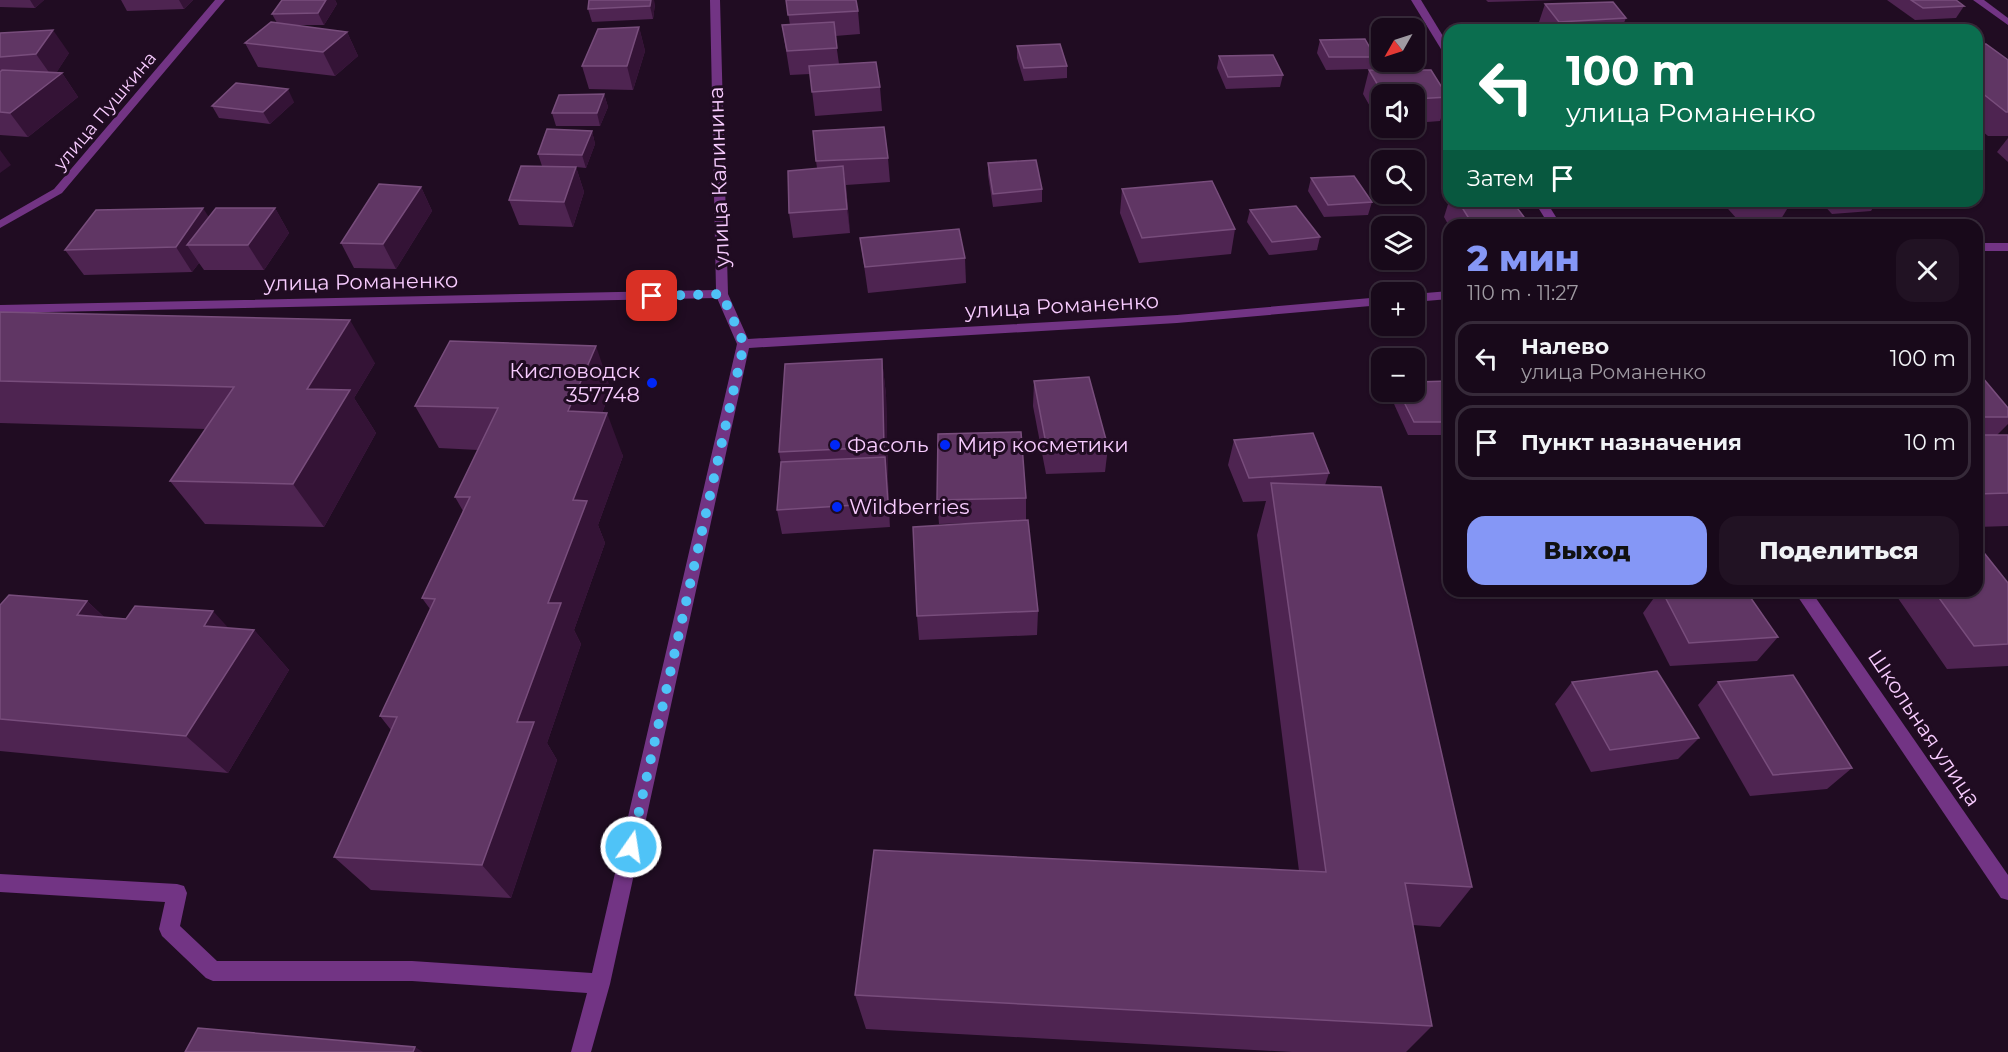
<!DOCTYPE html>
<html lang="ru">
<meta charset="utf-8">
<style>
body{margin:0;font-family:Montserrat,sans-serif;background:#211223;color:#f1f3f6;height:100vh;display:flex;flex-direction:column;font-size:22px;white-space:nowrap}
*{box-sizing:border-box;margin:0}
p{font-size:20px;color:#9f9aa2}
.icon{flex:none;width:33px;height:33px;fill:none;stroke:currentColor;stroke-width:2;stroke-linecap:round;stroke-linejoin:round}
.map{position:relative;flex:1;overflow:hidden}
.side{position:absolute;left:1443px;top:219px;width:540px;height:378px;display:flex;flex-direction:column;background:#18091a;border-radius:18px;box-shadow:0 2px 4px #0004,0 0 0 2px #362a39}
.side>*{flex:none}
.hud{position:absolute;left:1443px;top:24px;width:540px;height:183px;border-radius:18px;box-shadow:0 2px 4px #0004,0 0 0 2px #362a39;background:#0b6e4f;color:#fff;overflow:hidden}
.needle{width:39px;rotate:231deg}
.tools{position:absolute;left:1371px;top:18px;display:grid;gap:12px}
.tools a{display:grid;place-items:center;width:54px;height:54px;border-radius:12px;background:#18091a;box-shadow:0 2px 4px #0004,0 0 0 2px #362a39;font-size:30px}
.pin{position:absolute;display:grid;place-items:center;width:51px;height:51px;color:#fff;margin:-26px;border-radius:12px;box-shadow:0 3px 9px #0006}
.me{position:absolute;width:66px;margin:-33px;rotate:13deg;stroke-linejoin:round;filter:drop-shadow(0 0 4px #0008)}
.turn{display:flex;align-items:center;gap:21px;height:126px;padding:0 24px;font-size:27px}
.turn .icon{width:78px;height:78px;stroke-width:2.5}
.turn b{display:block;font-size:42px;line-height:51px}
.then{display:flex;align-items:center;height:57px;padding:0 24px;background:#0003;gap:12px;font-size:22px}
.round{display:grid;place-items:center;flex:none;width:63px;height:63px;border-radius:18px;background:#211223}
.headline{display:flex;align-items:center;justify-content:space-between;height:102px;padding:0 24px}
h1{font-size:36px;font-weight:800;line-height:45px;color:#8597f6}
.button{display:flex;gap:12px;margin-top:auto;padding:12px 24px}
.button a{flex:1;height:69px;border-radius:18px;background:#8597f6;color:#111;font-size:24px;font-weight:800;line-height:69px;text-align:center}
.button a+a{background:#211223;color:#f1f3f6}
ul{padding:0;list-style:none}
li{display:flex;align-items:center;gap:18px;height:75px;margin:0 12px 9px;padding:0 12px;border:3px solid #362a39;border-radius:18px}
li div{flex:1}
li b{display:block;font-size:22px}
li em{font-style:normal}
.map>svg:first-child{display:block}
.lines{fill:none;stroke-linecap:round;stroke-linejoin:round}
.minor{fill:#723484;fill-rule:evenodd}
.wall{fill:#4e2451}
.shaded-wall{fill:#341336}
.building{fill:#603664;stroke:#784d7c;stroke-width:1.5}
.route{stroke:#4fc3f7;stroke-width:10;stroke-dasharray:0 18}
.poi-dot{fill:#0027f7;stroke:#200c22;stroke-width:2}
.labels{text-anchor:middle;stroke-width:6;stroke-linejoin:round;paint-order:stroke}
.far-street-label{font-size:18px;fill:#f8ccff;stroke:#200c22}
.street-label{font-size:21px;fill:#f8ccff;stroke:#200c22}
.poi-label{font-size:21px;fill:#f8ccff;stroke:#200c22;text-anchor:start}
</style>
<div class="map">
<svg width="2008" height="1052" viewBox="0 0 2008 1052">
<rect width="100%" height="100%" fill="#200c22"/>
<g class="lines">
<g class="minor">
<path d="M215,0H225L62,193L0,228V220L54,189Z"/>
<path d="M710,0H720L728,294L748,339L1177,315L1382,297V305L1177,323L749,348L610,984L591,1052H571L587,993L412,981H213L206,978L162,936L159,929L165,902L0,892V874L177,884L184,886L187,893L180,926L217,961H412L592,973L737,344L717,298L0,313V305L716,290Z"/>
<path d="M1411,0H1421L1449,46V57L1444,54Z"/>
<path d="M1973,0H1984L2008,18V25Z"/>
<path d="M1534,201H1546L1561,225H1549Z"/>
<rect x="1977" y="243" width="31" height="8"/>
<path d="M1449,291V299L1414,302V294Z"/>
<path d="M1794,591H1811L2008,875V900L2001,898Z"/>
</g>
</g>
<g class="wall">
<path d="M0,0H44L35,8L0,7Z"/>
<path d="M121,0H193L184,9L127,11Z"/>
<path d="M282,0H335L337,4L324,25H294L347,32L358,56L335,76L258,67L245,43L277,23L272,14Z"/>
<path d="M786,0L858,11L860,34L835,36L839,64L880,87L882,111L815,116L810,74L790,75L782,25H790Z"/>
<path d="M1486,0H1558L1488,2Z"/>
<path d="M1887,0H1956L1964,6L1956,18L1915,20Z"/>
<path d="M655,4L653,19L592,22L588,9Z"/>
<path d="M1545,4L1626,18L1621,30H1538L1537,28Z"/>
<path d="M639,27L645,51L633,90L589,89L582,66Z"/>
<path d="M0,33L69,53L56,73H62L78,97L28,137L0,135Z"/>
<path d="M1320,40L1375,57L1372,69L1326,70L1317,53Z"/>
<path d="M1977,44L2008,60V136H1988L1977,127Z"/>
<path d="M1017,46L1067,66V78L1024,81L1017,58Z"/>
<path d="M1219,56L1283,75L1280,87L1226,89L1217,68Z"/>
<path d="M1369,70L1448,97L1440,121L1414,123V94H1382V124H1380L1363,94Z"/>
<path d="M604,94L608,107L600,126H556L552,113Z"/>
<path d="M294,102L270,124L219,118L212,106Z"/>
<path d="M592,131L595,144L586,168L576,167L584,192L573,227L519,225L509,200L542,166L538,154Z"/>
<path d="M2008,138V162L1997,152Z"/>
<path d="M888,158L890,182L846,185L850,233L793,238L789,213L817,168L816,161Z"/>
<path d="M988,163L1042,189V202L993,207L988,175Z"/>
<path d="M1311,178L1372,202L1368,215L1324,217L1308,191Z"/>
<path d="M421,187L432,211L396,269L354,268L341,243Z"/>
<path d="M1122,189L1235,229L1231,254L1139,263L1120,213Z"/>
<path d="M1449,201H1458L1530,225H1449V226L1444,217Z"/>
<path d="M1721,201H1792L1781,219H1737Z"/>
<path d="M1820,201H1877L1871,211L1832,214Z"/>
<path d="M275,208L289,233L264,270H204L199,263L192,272L84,275L65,250L209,217Z"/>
<path d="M1250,210L1320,237L1317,250L1269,255L1247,222Z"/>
<path d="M860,238L965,258L966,283L868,293Z"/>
<path d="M0,312L375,363L354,398L376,433L324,527L205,524L170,481L206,429L0,423Z"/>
<path d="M882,359L886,395L888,481L890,527L782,534L777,510L781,463L779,452Z"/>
<path d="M1977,371L2008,408V424L1997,435H2008V526L1977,527Z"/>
<path d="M1034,381L1108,447L1105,472L1046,474L1033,406Z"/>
<path d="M1449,381V435H1408L1390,395L1391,392H1414Z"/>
<path d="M611,390L602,413L623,456L598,525L605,543L574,630L581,644L547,743L557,760L511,898L371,890L334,857L391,730L380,716L430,609L422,598L463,511L455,497L478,450L439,448L415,406Z"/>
<path d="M1234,440L1329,473L1325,485L1472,887L1440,927L1413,925L1432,1026L1406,1052H1292L866,1029L855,995L1299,871L1257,535L1266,501L1243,502L1228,465Z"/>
<path d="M1026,498V520L1038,611L1037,635L919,640L917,616L974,523L939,524L937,500Z"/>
<path d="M2008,583V666L1947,669L1893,591H1977Z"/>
<path d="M1659,591H1746L1778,637L1757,661L1670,666L1643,613Z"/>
<path d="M87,601L104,617L254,630L289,670L228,773L0,751V605Z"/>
<path d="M1572,682L1699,738L1678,759L1591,772L1555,704Z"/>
<path d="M1718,682L1852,768L1827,789L1750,796L1698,705Z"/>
</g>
<g class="shaded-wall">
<path d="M30,0H44L35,8Z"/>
<path d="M179,0H193L184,9Z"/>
<path d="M326,0H335L337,4L324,25L318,13Z"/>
<path d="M651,0H654L655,4L653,19L650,6Z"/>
<path d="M639,27L645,51L633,90L627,66Z"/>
<path d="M53,30L69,53L53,78L36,54Z"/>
<path d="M347,32L358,56L335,76L323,52Z"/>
<path d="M62,73L78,97L28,137L10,113Z"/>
<path d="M288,89L294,102L270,124L263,112Z"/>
<path d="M604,94L608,107L600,126L597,113Z"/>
<path d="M592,131L595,144L586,168L582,155Z"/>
<path d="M0,150L11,165L0,173Z"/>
<path d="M843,166L846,191L850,233L847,209Z"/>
<path d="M576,167L584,192L573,227L564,202Z"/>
<path d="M421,187L432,211L396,269L383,244Z"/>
<path d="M203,208L219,233L187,245L199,263L192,272L176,247Z"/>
<path d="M275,208L289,233L264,270L248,245Z"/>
<path d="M350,320L375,363L354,398L376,433L324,527L293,484L307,389Z"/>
<path d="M596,346L611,390L586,454L568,411Z"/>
<path d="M882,359L886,395L888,481L890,527L888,503L884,447Z"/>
<path d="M607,413L623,456L598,525L605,543L574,630L581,644L547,743L557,760L511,898L482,865L517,722L548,603L573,500Z"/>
<path d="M87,601L130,642L77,615Z"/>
<path d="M213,611L244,645L254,630L289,670L228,773L186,736L204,626Z"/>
<path d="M415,1047L423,1052H413Z"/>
</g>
<g class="building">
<path d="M282,0H326L318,13L272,14Z"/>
<path d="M589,0H651L650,6L588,9Z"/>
<path d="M786,0H856L858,11L788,15Z"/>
<path d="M1911,0H1956L1964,6L1923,8Z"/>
<path d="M1613,2L1626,18L1559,22L1545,4Z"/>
<path d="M271,22L347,32L323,52L245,43Z"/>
<path d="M834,22L837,48L787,51L782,25Z"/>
<path d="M639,27L627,66H582L598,29Z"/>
<path d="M53,30L36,54L0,57V33Z"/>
<path d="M1365,39L1375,57H1329L1320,40Z"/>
<path d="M1060,44L1067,66L1024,68L1017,46Z"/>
<path d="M1977,44H1986L2008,60V112H2006L1977,89Z"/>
<path d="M1273,55L1283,75L1228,77L1219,56Z"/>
<path d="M876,62L880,87L812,92L809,66Z"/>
<path d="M2,70L62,73L10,113L0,112V72Z"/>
<path d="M1369,70H1431L1448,97L1414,99V94H1383Z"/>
<path d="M236,83L288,89L263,112L212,106Z"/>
<path d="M604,94L597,113H552L559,95Z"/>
<path d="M884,127L888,158L816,161L813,131Z"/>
<path d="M547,129L592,131L582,155L538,154Z"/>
<path d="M1036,160L1042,189L993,194L988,163Z"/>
<path d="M521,166L576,167L564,202L509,200Z"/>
<path d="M843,166L847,209L789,213L788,171Z"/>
<path d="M1354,176L1372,202L1328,205L1311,178Z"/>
<path d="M1212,181L1235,229L1142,238L1122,189Z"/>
<path d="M379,184L421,187L383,244L341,243Z"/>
<path d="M1458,201H1512L1530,225H1473Z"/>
<path d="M1296,206L1320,237L1272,242L1250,210Z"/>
<path d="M203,208L176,247L65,250L96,210Z"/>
<path d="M216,208H275L248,245H187Z"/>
<path d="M959,229L965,258L865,267L860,238Z"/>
<path d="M0,312L350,320L307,389L350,390L293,484L170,481L234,387L0,381Z"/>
<path d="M450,341L596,346L568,411L607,413L573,500L587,501L548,603H561L517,722H534L482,865L334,857L397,717L380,716L435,599L422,598L470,497H455L498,408L415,406Z"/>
<path d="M882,359L884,447L779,452L785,364Z"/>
<path d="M1977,371L2008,408V417H1977Z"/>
<path d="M1089,377L1108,447L1047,449L1034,381Z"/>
<path d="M1449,381V422H1414L1399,392H1414V382Z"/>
<path d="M1021,432L1026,498L937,500L938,434Z"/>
<path d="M1313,433L1329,473L1249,478L1234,440Z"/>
<path d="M1977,435H2008V493L1977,494Z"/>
<path d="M885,457L888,503L777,510L781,462Z"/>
<path d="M1271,483L1381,487L1472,887L1405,883L1432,1026L855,995L874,850L1326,872Z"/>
<path d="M1028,520L1038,611L917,616L913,527Z"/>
<path d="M1977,544L2008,583V644L1974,646L1934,591H1977Z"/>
<path d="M1662,591H1746L1778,637L1689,643Z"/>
<path d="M9,595L87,601L77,615L126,619L135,606L213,611L204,626L254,630L186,736L0,719V605Z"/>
<path d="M1657,671L1699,738L1610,750L1572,682Z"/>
<path d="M1793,675L1852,768L1773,775L1718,682Z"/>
<path d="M198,1028L415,1047L413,1052H185Z"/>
</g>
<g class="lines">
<path class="route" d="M631,847L744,344L722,294L652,296"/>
</g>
<g class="poi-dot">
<circle cx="652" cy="383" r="6"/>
<circle cx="835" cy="445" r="6"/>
<circle cx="945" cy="445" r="6"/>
<circle cx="837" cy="507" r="6"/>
</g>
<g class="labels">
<g class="far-street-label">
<text transform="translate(105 111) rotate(-50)" y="6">улица Пушкина</text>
</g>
<g class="street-label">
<text transform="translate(719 177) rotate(-92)" y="7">улица Калинина</text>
<text transform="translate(361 282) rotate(-1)" y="7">улица Романенко</text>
<text transform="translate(1062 306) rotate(-3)" y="7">улица Романенко</text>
<text transform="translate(1924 728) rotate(56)" y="7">Школьная улица</text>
</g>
<g class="poi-label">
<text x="640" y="378" text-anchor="end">Кисловодск<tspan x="640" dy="24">357748</tspan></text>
<text x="847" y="452">Фасоль</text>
<text x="957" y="452">Мир косметики</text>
<text x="849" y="514">Wildberries</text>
</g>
</g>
</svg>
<div class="tools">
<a><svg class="needle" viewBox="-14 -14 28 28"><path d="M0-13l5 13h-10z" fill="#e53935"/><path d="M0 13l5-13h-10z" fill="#9f9aa2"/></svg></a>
<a><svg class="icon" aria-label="sound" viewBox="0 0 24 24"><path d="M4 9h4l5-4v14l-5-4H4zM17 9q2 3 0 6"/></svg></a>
<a><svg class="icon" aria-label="search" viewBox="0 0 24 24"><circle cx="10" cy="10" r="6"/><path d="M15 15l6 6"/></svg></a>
<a><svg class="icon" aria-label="layers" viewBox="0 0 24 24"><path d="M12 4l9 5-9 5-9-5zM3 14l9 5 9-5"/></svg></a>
<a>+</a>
<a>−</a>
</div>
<div class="pin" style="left:652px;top:296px;background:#d93025"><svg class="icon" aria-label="arrive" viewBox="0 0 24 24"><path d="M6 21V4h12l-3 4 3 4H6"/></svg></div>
<svg class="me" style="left:631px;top:847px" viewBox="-20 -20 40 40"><circle r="17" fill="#4fc3f7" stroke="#fff" stroke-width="3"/><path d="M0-11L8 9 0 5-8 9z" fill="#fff"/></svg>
<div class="hud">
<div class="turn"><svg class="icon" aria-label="left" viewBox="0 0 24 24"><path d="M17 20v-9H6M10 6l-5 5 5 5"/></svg><div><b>100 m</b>улица Романенко</div></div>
<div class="then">Затем<svg class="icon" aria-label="arrive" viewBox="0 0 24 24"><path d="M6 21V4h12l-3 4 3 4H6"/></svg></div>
</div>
<section class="side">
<div class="headline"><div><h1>2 мин</h1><p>110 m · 11:27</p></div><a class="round"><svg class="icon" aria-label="close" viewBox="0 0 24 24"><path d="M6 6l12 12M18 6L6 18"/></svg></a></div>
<ul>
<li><svg class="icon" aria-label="left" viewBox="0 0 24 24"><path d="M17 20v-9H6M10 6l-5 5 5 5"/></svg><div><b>Налево</b><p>улица Романенко</p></div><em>100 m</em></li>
<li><svg class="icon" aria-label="arrive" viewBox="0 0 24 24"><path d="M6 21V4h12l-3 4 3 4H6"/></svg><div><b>Пункт назначения</b></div><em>10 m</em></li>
</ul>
<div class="button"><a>Выход</a><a>Поделиться</a></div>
</section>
</div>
